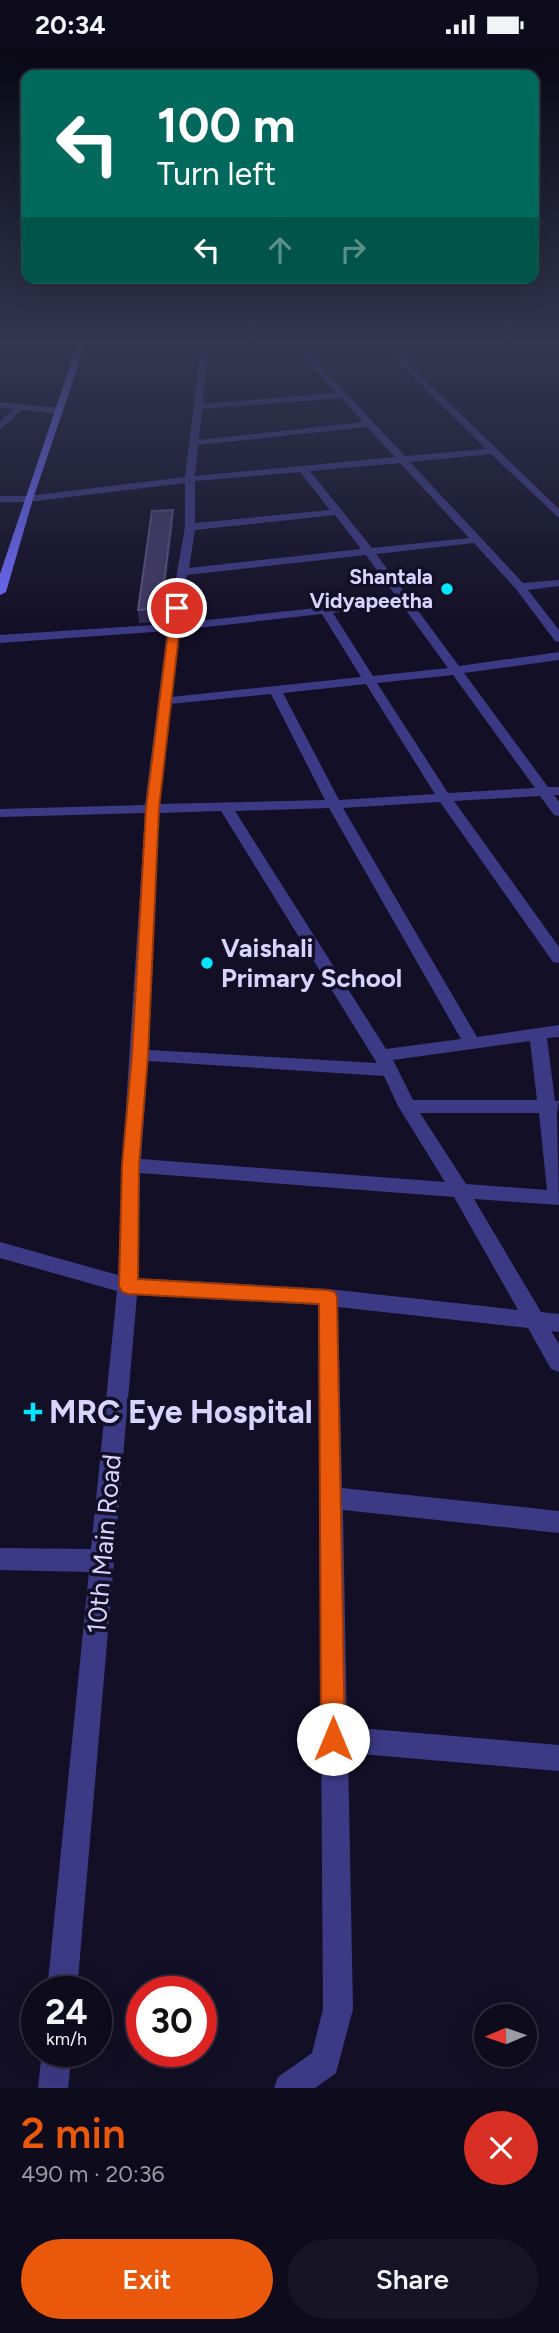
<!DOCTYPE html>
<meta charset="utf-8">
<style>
body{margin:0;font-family:Figtree,sans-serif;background:#171425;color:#f1f3f6;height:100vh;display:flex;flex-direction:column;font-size:26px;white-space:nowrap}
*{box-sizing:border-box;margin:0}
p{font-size:23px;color:#9b9ba3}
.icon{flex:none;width:38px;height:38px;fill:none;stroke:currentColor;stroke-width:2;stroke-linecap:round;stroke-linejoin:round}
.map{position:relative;height:2039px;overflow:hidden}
.panel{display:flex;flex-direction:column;background:#0e0b1c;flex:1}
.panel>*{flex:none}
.guide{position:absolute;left:21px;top:21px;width:518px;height:214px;border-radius:14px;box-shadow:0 7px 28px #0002,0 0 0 2px #2e2b3b;background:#00695c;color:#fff;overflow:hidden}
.needle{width:46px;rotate:268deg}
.buttons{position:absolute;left:474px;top:1955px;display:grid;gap:14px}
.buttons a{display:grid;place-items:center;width:63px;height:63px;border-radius:50%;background:#0e0b1c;box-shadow:0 7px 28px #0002,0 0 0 2px #2e2b3b;font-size:35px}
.speed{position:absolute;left:21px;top:1927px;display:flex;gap:14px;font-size:35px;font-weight:700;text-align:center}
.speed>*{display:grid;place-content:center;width:91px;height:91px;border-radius:50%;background:#0e0b1c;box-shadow:0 7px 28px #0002,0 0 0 2px #2e2b3b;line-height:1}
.speed small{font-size:18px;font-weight:400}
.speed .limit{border:10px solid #d22;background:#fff;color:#111}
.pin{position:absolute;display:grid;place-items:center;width:60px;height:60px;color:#fff;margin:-30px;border:4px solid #fff;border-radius:50%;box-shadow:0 2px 7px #0007}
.me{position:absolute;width:77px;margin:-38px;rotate:0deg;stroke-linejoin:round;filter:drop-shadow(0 0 5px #0008)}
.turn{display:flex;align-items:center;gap:24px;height:147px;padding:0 21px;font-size:32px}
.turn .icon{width:91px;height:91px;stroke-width:2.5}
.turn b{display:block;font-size:49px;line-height:60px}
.lanes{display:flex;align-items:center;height:66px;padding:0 21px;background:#0003;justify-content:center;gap:35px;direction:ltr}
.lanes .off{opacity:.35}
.round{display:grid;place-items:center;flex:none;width:74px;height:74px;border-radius:37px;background:#171425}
.overview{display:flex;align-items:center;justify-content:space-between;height:119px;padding:0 21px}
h1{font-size:42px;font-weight:600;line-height:52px;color:#ea580c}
.cta{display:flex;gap:14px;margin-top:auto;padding:14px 21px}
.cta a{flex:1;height:80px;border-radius:42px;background:#ea580c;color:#fff;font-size:28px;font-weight:600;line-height:80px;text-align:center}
.cta a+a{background:#171425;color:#f1f3f6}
.status{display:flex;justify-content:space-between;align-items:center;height:49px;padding:0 35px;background:#0e0b1c;direction:ltr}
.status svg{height:19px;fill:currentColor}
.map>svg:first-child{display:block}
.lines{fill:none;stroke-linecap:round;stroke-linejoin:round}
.street{fill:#3d3a85;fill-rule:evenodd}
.secondary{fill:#6f6bff;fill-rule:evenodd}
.wall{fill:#312854}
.shaded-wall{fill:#1d163a}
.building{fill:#433a66;stroke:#5a527e;stroke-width:2}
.route{fill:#ea580c;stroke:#983908;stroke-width:2}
.poi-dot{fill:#00e5ff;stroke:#130f26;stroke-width:2.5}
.labels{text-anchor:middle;stroke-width:7;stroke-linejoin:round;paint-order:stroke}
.far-poi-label{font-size:21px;font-weight:bold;fill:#d9d4ff;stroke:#130f26;text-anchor:end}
.poi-label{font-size:26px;font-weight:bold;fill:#d9d4ff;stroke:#130f26;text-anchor:start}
.street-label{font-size:26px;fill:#d9d4ff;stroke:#130f26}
.near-poi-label{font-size:32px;font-weight:bold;fill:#d9d4ff;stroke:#130f26;text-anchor:start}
</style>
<div class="status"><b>20:34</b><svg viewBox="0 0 49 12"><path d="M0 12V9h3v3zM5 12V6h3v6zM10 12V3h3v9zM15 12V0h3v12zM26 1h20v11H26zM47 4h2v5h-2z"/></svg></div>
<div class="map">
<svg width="559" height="2039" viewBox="0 0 559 2039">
<rect width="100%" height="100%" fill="#130f26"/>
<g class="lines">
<g class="street">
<path d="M201,296H209L203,355L336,344L293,296H301L405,407L486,400L381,296H389L559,460V469L491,405L410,413L523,534L559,531V537L528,541L559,581V593L555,592L516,540L474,494L376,505L459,617L559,603V611L464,624L548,738H559V746H554L559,753V767L554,766L540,747L454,752L559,898V914L553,913L440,753L343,759L477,988L559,976V988L547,989L555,1052H559L557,1064L559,1156L474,1150L541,1263L559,1265V1283L551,1282L559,1295V1323L551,1320L528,1279L338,1258L342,1439L559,1462V1484L343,1461L347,1678L559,1696V1722L348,1704L353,1960L336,2024L315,2039H274L278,2028L312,2004L323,1960L318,1256L137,1246L77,1942H47L89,1523L0,1521V1499L91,1500L117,1242L0,1209V1193L118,1226C123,1072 136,918 145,764L0,768V760L145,756L167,582L0,594V586L168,575L185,478V434L28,453H0V447H28L185,428ZM341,349L363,373L199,391L202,360ZM367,378L395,408L195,427L198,396ZM400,414L469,489L372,499L310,422ZM300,423L330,461L195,474V432ZM335,466L361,500L189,519L195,481ZM366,506L398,550L180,574L187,526ZM402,556L448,619L373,627L333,564ZM322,565L361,628L171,648L179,581ZM453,626L535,739L448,744L377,634ZM366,635L435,745L339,751L283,644ZM271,645L325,751L159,755L170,655ZM329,759L461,990L386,1000L235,762ZM221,762L375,1011L377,1014L149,1001L159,764ZM530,992L537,1051H413L393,1011ZM148,1012L384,1027L398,1057L445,1133L141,1110ZM420,1064H539L547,1141L466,1135ZM140,1124L454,1148L518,1261L328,1240L138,1229Z"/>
<path d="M0,353L60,359L64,362L60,365L22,361L0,381V373L13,360L0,359Z"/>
<path d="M42,2002H72L68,2039H38Z"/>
</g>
<path class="secondary" d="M77,296H85L33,450L6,543L0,546V525Z"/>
</g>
<path class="wall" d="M173,461V473L162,573L139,574L138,561Z"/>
<path class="shaded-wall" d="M173,461V473L162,573L161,559Z"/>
<path class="building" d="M173,461L161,559L138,561L152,462Z"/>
<linearGradient id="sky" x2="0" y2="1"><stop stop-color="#0a0815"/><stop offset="0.51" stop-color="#333752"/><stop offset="1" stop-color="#333752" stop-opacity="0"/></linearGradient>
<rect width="559" height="581" fill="url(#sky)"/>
<path class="route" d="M177,556L182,559L159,759L148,1006L139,1116L138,1230L328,1241L335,1243L337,1248L345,1690L342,1698L333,1702L325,1698L321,1690L319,1255L128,1245L122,1243L119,1237L122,1116L132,1006L146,759L171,559Z"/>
<g class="poi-dot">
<circle cx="447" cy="540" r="7"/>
<circle cx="207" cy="914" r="7"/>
<path d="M29.5 1352.5h7v7h7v7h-7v7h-7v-7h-7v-7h7z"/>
</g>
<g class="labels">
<g class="far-poi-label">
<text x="433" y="535">Shantala<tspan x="433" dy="24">Vidyapeetha</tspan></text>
</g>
<g class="poi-label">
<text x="221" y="908">Vaishali<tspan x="221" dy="30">Primary School</tspan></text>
</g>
<g class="street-label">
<text transform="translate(104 1495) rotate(-85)" y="9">10th Main Road</text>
</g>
<g class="near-poi-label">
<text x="49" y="1374">MRC Eye Hospital</text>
</g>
</g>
</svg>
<div class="buttons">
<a><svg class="needle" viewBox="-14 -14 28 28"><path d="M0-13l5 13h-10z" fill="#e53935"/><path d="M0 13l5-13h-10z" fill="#9b9ba3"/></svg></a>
</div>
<div class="speed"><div>24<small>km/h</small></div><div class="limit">30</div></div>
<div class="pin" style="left:177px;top:559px;background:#d93025"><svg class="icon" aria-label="arrive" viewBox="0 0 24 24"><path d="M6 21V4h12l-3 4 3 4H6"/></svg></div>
<svg class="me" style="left:333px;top:1690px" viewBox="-20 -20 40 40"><circle r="19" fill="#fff"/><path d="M0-13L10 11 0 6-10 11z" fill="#ea580c"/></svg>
<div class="guide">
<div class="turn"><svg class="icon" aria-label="left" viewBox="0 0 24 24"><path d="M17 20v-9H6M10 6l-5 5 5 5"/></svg><div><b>100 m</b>Turn left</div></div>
<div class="lanes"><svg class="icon" aria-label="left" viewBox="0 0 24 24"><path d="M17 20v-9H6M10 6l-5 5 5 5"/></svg><svg class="icon off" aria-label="ahead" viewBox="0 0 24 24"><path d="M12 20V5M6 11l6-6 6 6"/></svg><svg class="icon off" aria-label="right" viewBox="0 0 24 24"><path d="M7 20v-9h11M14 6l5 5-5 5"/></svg></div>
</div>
</div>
<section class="panel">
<div class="overview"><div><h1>2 min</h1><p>490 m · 20:36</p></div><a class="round" style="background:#d93025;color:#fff"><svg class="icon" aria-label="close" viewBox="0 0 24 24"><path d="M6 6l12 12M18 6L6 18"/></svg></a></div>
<div class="cta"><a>Exit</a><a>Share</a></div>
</section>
